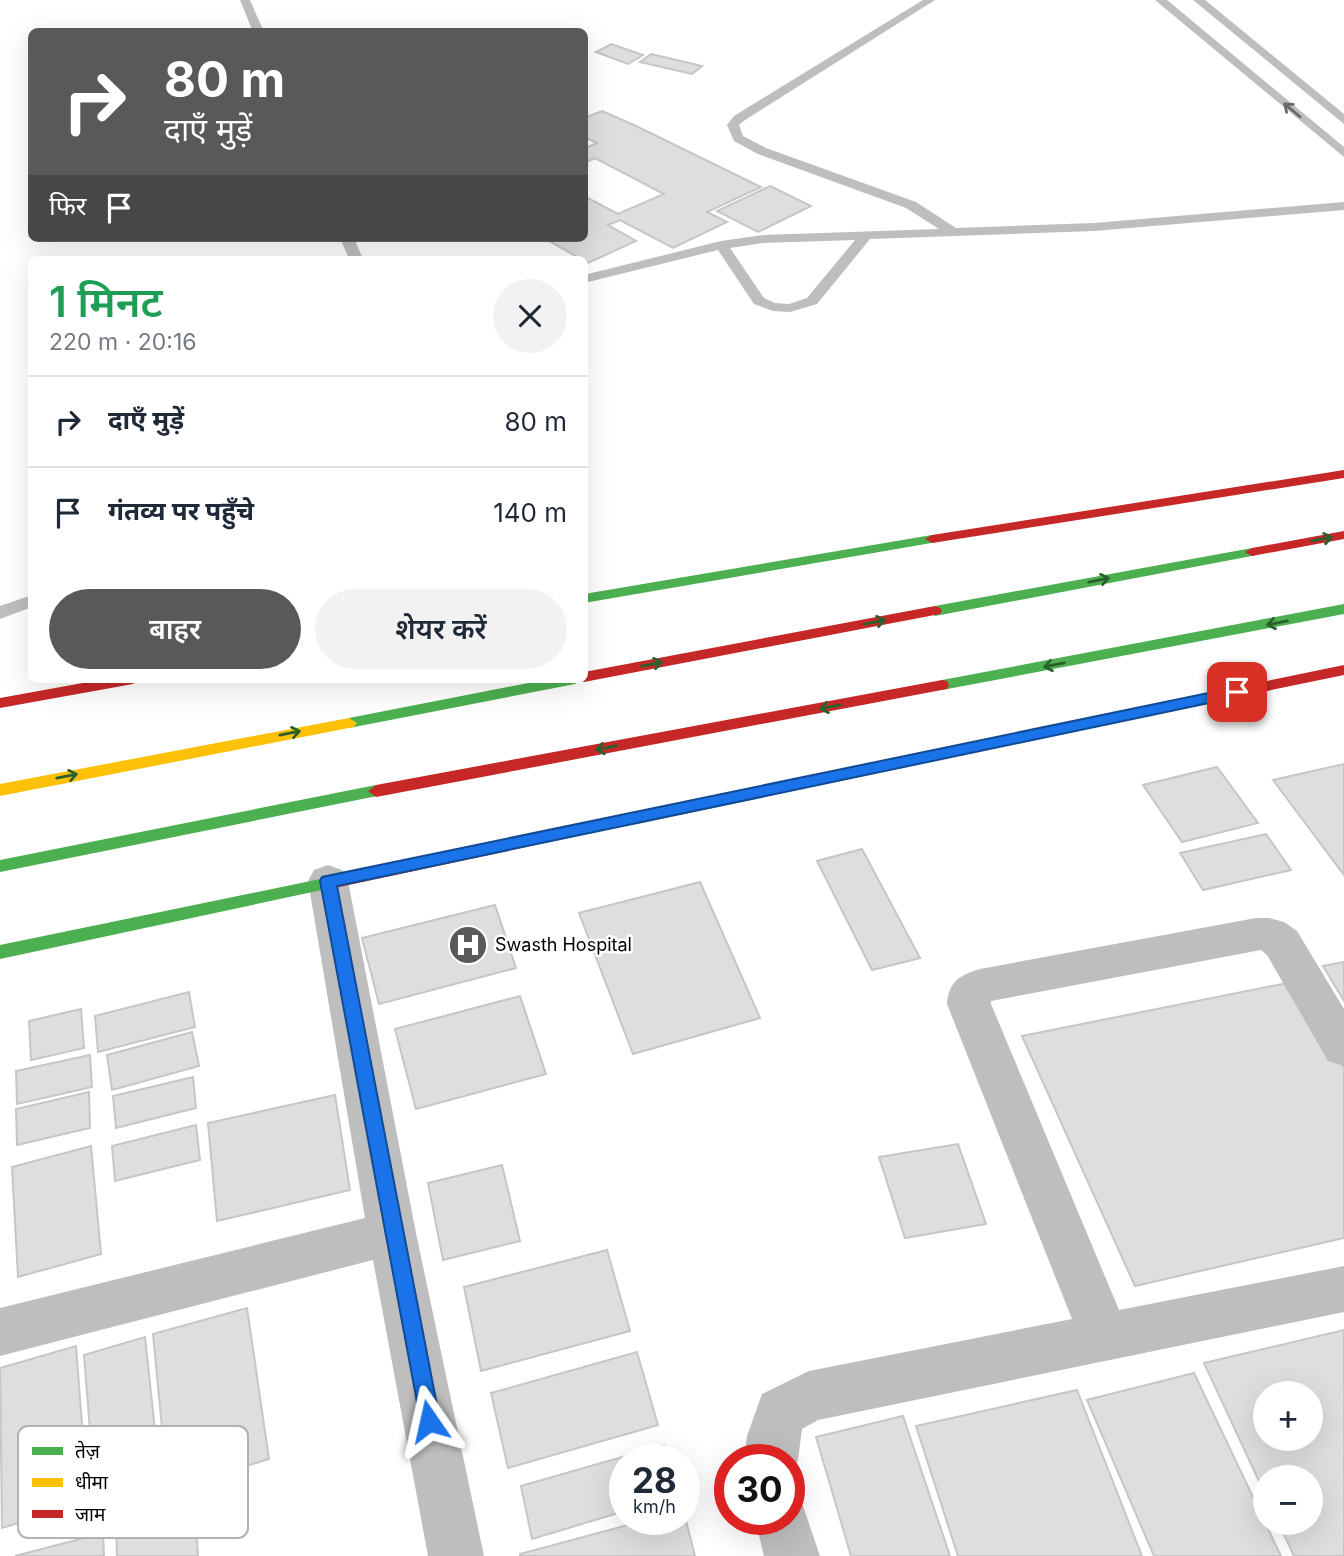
<!DOCTYPE html>
<html lang="hi">
<meta charset="utf-8">
<style>
body{margin:0;font-family:Inter,"Noto Sans Devanagari",sans-serif;background:#f2f2f3;color:#1f2937;height:100vh;display:flex;flex-direction:column;font-size:26px;white-space:nowrap}
*{box-sizing:border-box;margin:0}
p{font-size:23px;color:#747a83}
.icon{flex:none;width:38px;height:38px;fill:none;stroke:currentColor;stroke-width:2;stroke-linecap:round;stroke-linejoin:round}
.map{position:relative;flex:1;overflow:hidden}
.panel{position:absolute;left:28px;top:256px;width:560px;height:427px;display:flex;flex-direction:column;background:#fff;border-radius:10px;box-shadow:0 7px 28px #0002}
.panel>*{flex:none}
.guide{position:absolute;left:28px;top:28px;width:560px;height:214px;border-radius:10px;box-shadow:0 7px 28px #0002;background:#595959;color:#fff;overflow:hidden}
.tools{position:absolute;left:1253px;top:1381px;display:grid;gap:14px}
.tools a{display:grid;place-items:center;width:70px;height:70px;border-radius:50%;background:#fff;box-shadow:0 7px 28px #0002;font-size:35px}
.speed{position:absolute;left:609px;top:1444px;display:flex;gap:14px;font-size:35px;font-weight:700;text-align:center}
.speed>*{display:grid;place-content:center;width:91px;height:91px;border-radius:50%;background:#fff;box-shadow:0 7px 28px #0002;line-height:1}
.speed small{font-size:18px;font-weight:400}
.speed .limit{border:10px solid #d22;background:#fff;color:#111}
.pin{position:absolute;display:grid;place-items:center;width:60px;height:60px;color:#fff;margin:-30px;border-radius:14px;box-shadow:0 4px 10px #0006}
.me{position:absolute;width:77px;margin:-38px;rotate:349deg;stroke-linejoin:round;filter:drop-shadow(0 0 5px #0008)}
.turn{display:flex;align-items:center;gap:24px;height:147px;padding:0 21px;font-size:32px}
.turn .icon{width:91px;height:91px;stroke-width:2.5}
.turn b{display:block;font-size:49px;line-height:60px}
.then{display:flex;align-items:center;height:66px;padding:0 21px;background:#0003;gap:14px;font-size:26px}
.round{display:grid;place-items:center;flex:none;width:74px;height:74px;border-radius:37px;background:#f2f2f3}
.overview{display:flex;align-items:center;justify-content:space-between;height:119px;padding:0 21px}
h1{font-size:42px;font-weight:600;line-height:52px;color:#1e9e55}
.action{display:flex;gap:14px;margin-top:auto;padding:14px 21px}
.action a{flex:1;height:80px;border-radius:42px;background:#595959;color:#fff;font-size:28px;font-weight:600;line-height:80px;text-align:center}
.action a+a{background:#f2f2f3;color:#1f2937}
ul{padding:0;list-style:none}
li{display:flex;align-items:center;gap:21px;height:91px;padding:0 21px;border-top:2px solid #e0e1e3}
li div{flex:1}
li b{display:block;font-size:26px}
li em{font-style:normal}
.map>svg:first-child{display:block}
.building{fill:#dedede;stroke:#c6c6c6;stroke-width:2;fill-rule:evenodd}
.lines{fill:none;stroke-linecap:round;stroke-linejoin:round}
.lane{fill:#bebebe;fill-rule:evenodd}
.street{fill:#bebebe;fill-rule:evenodd}
.fast{fill:#4caf50;fill-rule:evenodd}
.slow{fill:#ffc107;fill-rule:evenodd}
.jam{fill:#c62828;fill-rule:evenodd}
.oneway{stroke:#686868}
.oneway2{stroke:#2a602c}
.route{fill:#1a73e8;stroke:#114b97;stroke-width:2}
.labels{text-anchor:middle;stroke-width:5;stroke-linejoin:round;paint-order:stroke}
.poi-label{font-size:18px;fill:#000;stroke:#fff;text-anchor:start}
.key{fill:#fff;stroke:#b2b2b2;stroke-width:2}
.key-label{font-size:19px;fill:#000}
</style>
<div class="map">
<svg width="1344" height="1556" viewBox="0 0 1344 1556">
<rect width="100%" height="100%" fill="#fff"/>
<g class="building">
<path d="M611,44L643,55L628,64L596,52Z"/>
<path d="M651,54L702,66L692,74L640,62Z"/>
<path d="M602,111L636,126L761,187L707,212L727,222L673,248L620,220L608,225L636,241L588,263L544,238H584V196L618,214L664,194L595,158L584,163V145L588,147L597,143L584,137V118Z"/>
<path d="M770,186L811,206L758,232L717,211Z"/>
<path d="M1344,764V875L1273,780Z"/>
<path d="M1217,767L1258,823L1182,842L1143,785Z"/>
<path d="M1266,834L1291,870L1203,890L1180,853Z"/>
<path d="M862,849L920,958L872,970L817,861Z"/>
<path d="M700,882L760,1018L633,1054L579,913Z"/>
<path d="M495,905L516,968L379,1004L362,938Z"/>
<path d="M1344,962V1001L1323,966Z"/>
<path d="M1292,982L1344,1068V1238L1135,1286L1022,1036Z"/>
<path d="M189,992L195,1027L98,1052L95,1016Z"/>
<path d="M520,996L546,1074L416,1109L395,1029Z"/>
<path d="M81,1009L84,1048L31,1060L29,1021Z"/>
<path d="M192,1032L199,1066L112,1090L107,1055Z"/>
<path d="M90,1055L92,1087L17,1104L16,1071Z"/>
<path d="M193,1077L196,1108L116,1128L113,1096Z"/>
<path d="M89,1092L90,1128L17,1145L16,1109Z"/>
<path d="M335,1095L350,1190L217,1221L208,1123Z"/>
<path d="M196,1125L200,1160L115,1181L112,1146Z"/>
<path d="M958,1144L986,1224L905,1238L879,1157Z"/>
<path d="M91,1146L101,1254L18,1277L12,1167Z"/>
<path d="M502,1165L520,1241L443,1260L428,1183Z"/>
<path d="M607,1250L630,1331L481,1371L464,1287Z"/>
<path d="M247,1308L269,1459L168,1490L153,1334Z"/>
<path d="M1344,1330V1556H1294L1278,1522H1311V1477H1265V1494L1204,1363ZM1265,1393H1311V1438H1265Z"/>
<path d="M145,1337L161,1486L96,1506L84,1355Z"/>
<path d="M76,1346L88,1502L2,1528L0,1368Z"/>
<path d="M637,1352L658,1425L508,1468L491,1393Z"/>
<path d="M1194,1373L1281,1556H1154L1087,1400Z"/>
<path d="M1077,1390L1142,1556H958L916,1426Z"/>
<path d="M903,1416L950,1556H851L816,1437Z"/>
<path d="M664,1445L668,1460H625V1511L532,1539L521,1486Z"/>
<path d="M195,1506L198,1556H117L116,1527Z"/>
<path d="M684,1513L695,1556H520V1554L650,1519H684Z"/>
<path d="M103,1533L104,1556H15Z"/>
</g>
<g class="lines">
<g class="lane">
<path d="M240,0H250L264,32H253Z"/>
<path d="M923,0H935L742,122L739,125L743,136L766,148L916,202L956,228L1094,223L1344,202V210L1094,231L870,239L817,304L790,312L773,311L754,304L718,250L584,283V275L721,241L763,235L939,229L906,208L758,154L734,141L727,125L734,116ZM855,240L807,298L789,304L775,303L764,298L730,248L763,243Z"/>
<path d="M1155,0H1167L1344,147V157Z"/>
<path d="M1193,0H1205L1344,114V124Z"/>
<path d="M340,238H354L363,259H349Z"/>
<path d="M32,595V607L0,619V606Z"/>
</g>
<g class="street">
<path d="M328,865L342,870L348,881L416,1233L484,1556H428L373,1260L0,1356V1308L365,1218L308,881L314,870Z"/>
<path d="M1256,918H1269L1284,922L1297,931L1344,1009V1066L1328,1061L1267,955L1261,950L991,1001V1004L1119,1310L1344,1266V1312L818,1420L802,1429L798,1460L789,1479V1460H744L747,1436L762,1394L809,1371L1072,1319L947,1004C949,981 960,975 980,969Z"/>
<path d="M789,1495L801,1500L820,1556H764L755,1519H789Z"/>
</g>
<g class="fast">
<path d="M932,535L937,536L939,539L937,542L584,603V594Z"/>
<path d="M1252,548L1257,549L1259,552L1257,555L935,616L928,611L935,606Z"/>
<path d="M1344,604V614L942,690L935,685L942,680Z"/>
<path d="M549,679H582L575,684L349,728L341,723L349,718Z"/>
<path d="M1156,704L1161,705L1164,709L1161,713L632,825L626,823L624,819L626,815L632,813Z"/>
<path d="M376,785L384,791L382,795L0,872V860Z"/>
<path d="M330,877L336,879L338,883L336,887L0,959V945Z"/>
</g>
<path class="slow" d="M349,718L357,723L354,727L0,796V784Z"/>
<g class="jam">
<path d="M1344,470V478L932,543L925,539L932,535Z"/>
<path d="M1344,531V539L1252,556L1245,552L1252,548Z"/>
<path d="M935,606L940,608L942,611L940,614L584,682L578,679H584V672Z"/>
<path d="M1344,665V675L1156,714L1148,709L1156,704Z"/>
<path d="M105,679H140L133,684L0,708V698Z"/>
<path d="M942,680L947,681L949,685L947,689L376,797L368,791L376,785Z"/>
<path d="M632,813L638,815L640,819L638,823L330,889L324,887L322,883L324,879L330,877Z"/>
</g>
</g>
<defs><path id="oneway-shaft" d="M-6 0H5M1.5-3L5.5 0L1.5 3" fill="none" stroke-width="1.6" stroke-linecap="round" stroke-linejoin="round" transform="scale(1.75)"/></defs>
<use class="oneway" href="#oneway-shaft" transform="translate(1292 110) rotate(-140)"/>
<g class="oneway2">
<use href="#oneway-shaft" transform="translate(1322 539) rotate(-10)"/>
<use href="#oneway-shaft" transform="translate(1099 580) rotate(-11)"/>
<use href="#oneway-shaft" transform="translate(875 622) rotate(-11)"/>
<use href="#oneway-shaft" transform="translate(1277 623) rotate(169)"/>
<use href="#oneway-shaft" transform="translate(652 664) rotate(-11)"/>
<use href="#oneway-shaft" transform="translate(1054 665) rotate(169)"/>
<use href="#oneway-shaft" transform="translate(830 707) rotate(169)"/>
<use href="#oneway-shaft" transform="translate(290 733) rotate(-11)"/>
<use href="#oneway-shaft" transform="translate(606 748) rotate(169)"/>
<use href="#oneway-shaft" transform="translate(67 776) rotate(-11)"/>
</g>
<path class="route" d="M1237,687L1245,692L1242,696L337,886L440,1421L437,1429L429,1432L422,1429L320,881L322,877Z"/>
<defs>
<g id="hospital-disc" transform="scale(2.0125)"><circle r="9.5" fill="#595959" stroke="#fff"/><path d="M-5-5h3v3.5h4V-5h3V5h-3V1.5h-4V5h-3Z" fill="#fff"/></g>
</defs>
<g fill-rule="evenodd">
<use href="#hospital-disc" x="468" y="945"/>
</g>
<g class="labels">
<g class="poi-label">
<text x="495" y="951">Swasth Hospital</text>
</g>
</g>
<rect x="18" y="1426" width="230" height="112" rx="10" class="key"/>
<rect x="32" y="1447" width="31" height="8" fill="#4caf50"/>
<rect x="32" y="1478" width="31" height="9" fill="#ffc107"/>
<rect x="32" y="1510" width="31" height="8" fill="#c62828"/>
<g class="key-label">
<text x="75" y="1458">तेज़</text>
<text x="75" y="1489">धीमा</text>
<text x="75" y="1521">जाम</text>
</g>
</svg>
<div class="tools">
<a>+</a>
<a>−</a>
</div>
<div class="speed"><div>28<small>km/h</small></div><div class="limit">30</div></div>
<div class="pin" style="left:1237px;top:692px;background:#d93025"><svg class="icon" aria-label="arrive" viewBox="0 0 24 24"><path d="M6 21V4h12l-3 4 3 4H6"/></svg></div>
<svg class="me" style="left:429px;top:1421px" viewBox="-20 -20 40 40"><path d="M0-17L14 15 0 8-14 15z" fill="#1a73e8" stroke="#fff" stroke-width="4"/></svg>
<div class="guide">
<div class="turn"><svg class="icon" aria-label="right" viewBox="0 0 24 24"><path d="M7 20v-9h11M14 6l5 5-5 5"/></svg><div><b>80 m</b>दाएँ मुड़ें</div></div>
<div class="then">फिर<svg class="icon" aria-label="arrive" viewBox="0 0 24 24"><path d="M6 21V4h12l-3 4 3 4H6"/></svg></div>
</div>
<section class="panel">
<div class="overview"><div><h1>1 मिनट</h1><p>220 m · 20:16</p></div><a class="round"><svg class="icon" aria-label="close" viewBox="0 0 24 24"><path d="M6 6l12 12M18 6L6 18"/></svg></a></div>
<ul>
<li><svg class="icon" aria-label="right" viewBox="0 0 24 24"><path d="M7 20v-9h11M14 6l5 5-5 5"/></svg><div><b>दाएँ मुड़ें</b></div><em>80 m</em></li>
<li><svg class="icon" aria-label="arrive" viewBox="0 0 24 24"><path d="M6 21V4h12l-3 4 3 4H6"/></svg><div><b>गंतव्य पर पहुँचे</b></div><em>140 m</em></li>
</ul>
<div class="action"><a>बाहर</a><a>शेयर करें</a></div>
</section>
</div>
